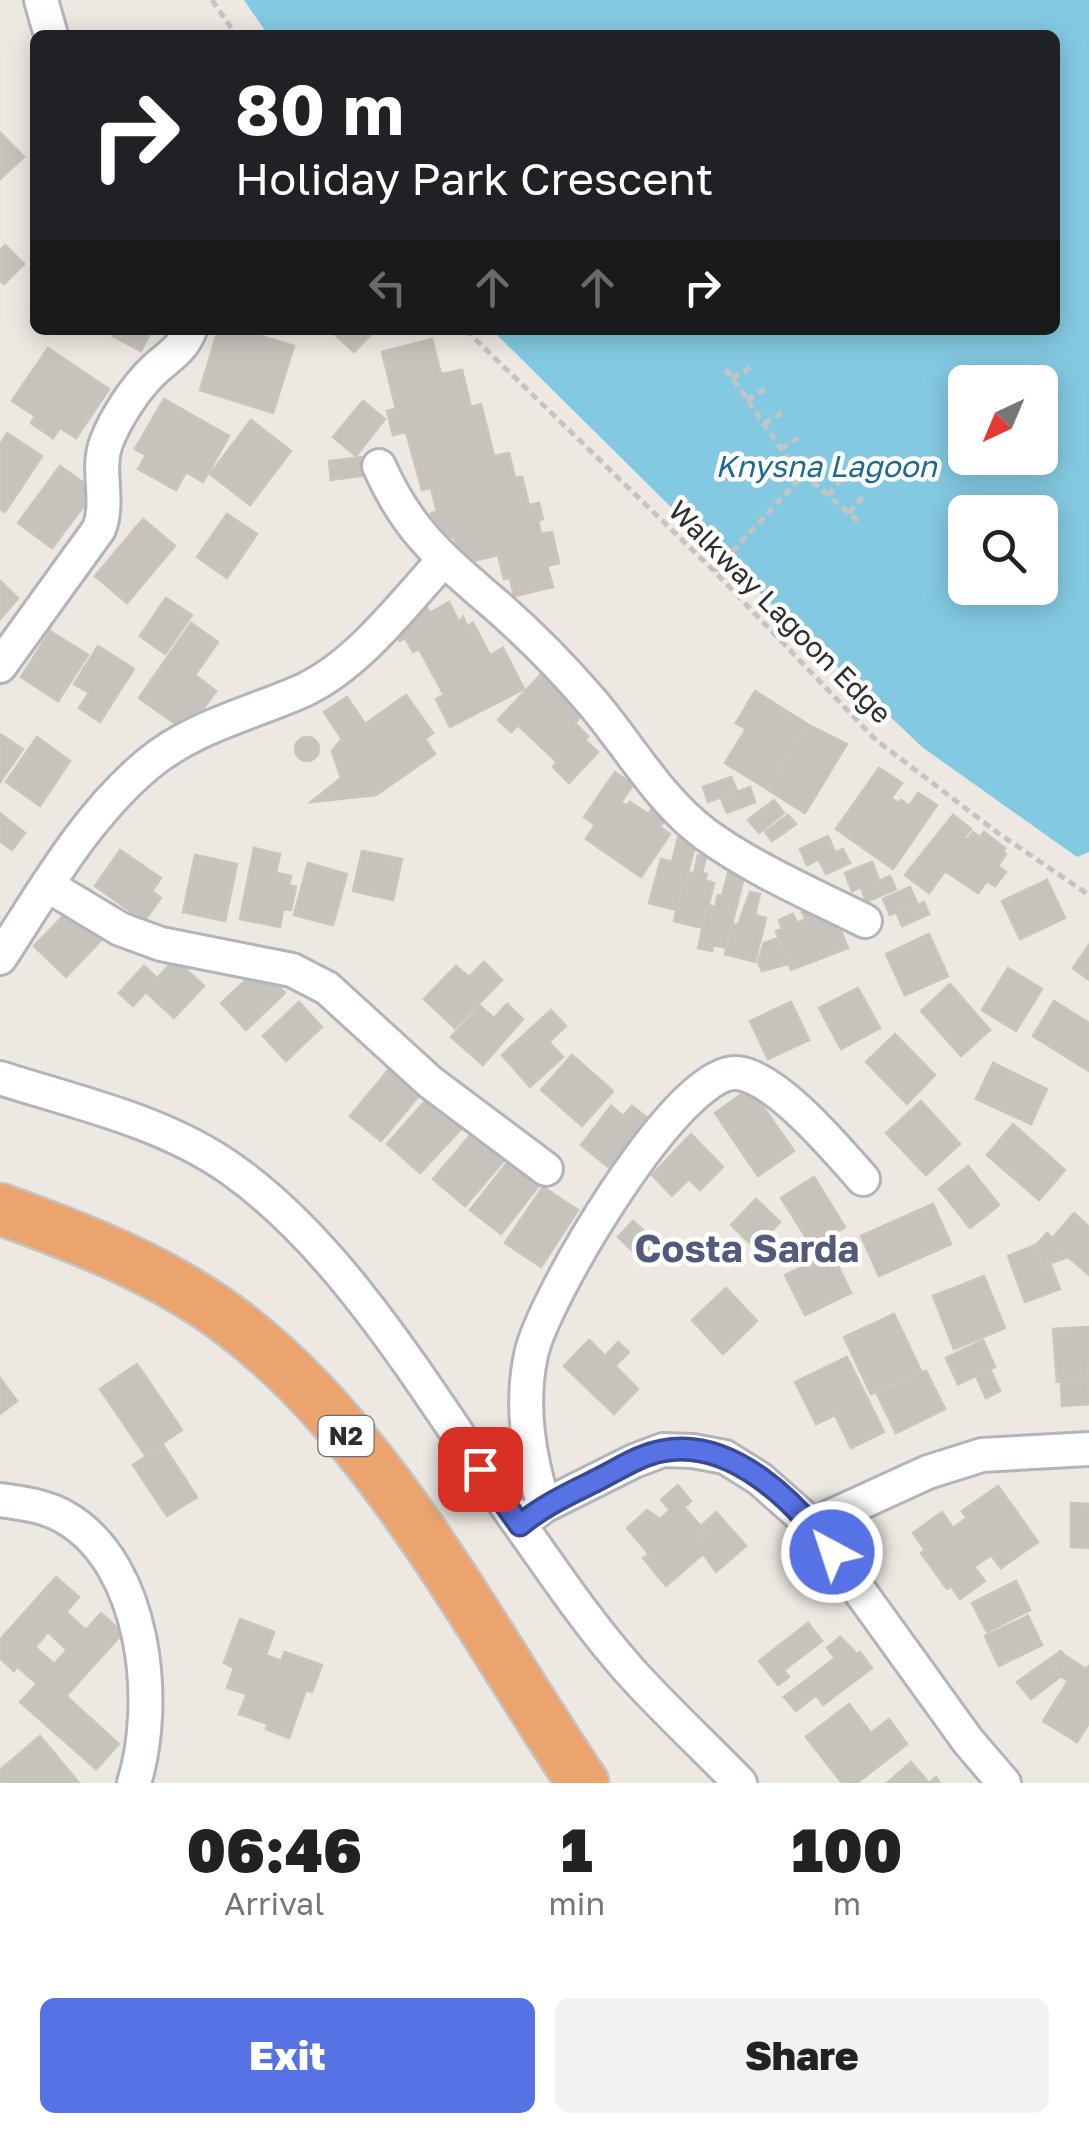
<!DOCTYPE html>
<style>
body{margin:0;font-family:"Golos Text",sans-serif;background:#f2f2f2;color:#222;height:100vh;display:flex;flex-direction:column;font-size:38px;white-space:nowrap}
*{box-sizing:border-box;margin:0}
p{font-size:32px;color:#767676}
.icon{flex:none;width:55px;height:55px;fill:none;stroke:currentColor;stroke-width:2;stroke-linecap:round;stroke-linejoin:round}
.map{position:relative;height:1783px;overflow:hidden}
.sheet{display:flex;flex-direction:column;background:#fff;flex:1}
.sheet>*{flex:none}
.guide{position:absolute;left:30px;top:30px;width:1030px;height:305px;border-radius:15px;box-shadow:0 5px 25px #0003;background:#202124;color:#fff;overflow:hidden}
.needle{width:65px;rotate:224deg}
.fabs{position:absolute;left:948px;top:365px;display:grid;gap:20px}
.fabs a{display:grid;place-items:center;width:110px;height:110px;border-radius:15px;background:#fff;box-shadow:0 5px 25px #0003;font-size:50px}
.pin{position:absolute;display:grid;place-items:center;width:85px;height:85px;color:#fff;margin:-42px;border-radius:20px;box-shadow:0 5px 15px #0006}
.me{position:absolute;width:110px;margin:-55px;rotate:320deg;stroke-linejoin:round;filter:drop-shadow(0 0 8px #0008)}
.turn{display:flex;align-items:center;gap:35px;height:210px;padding:0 40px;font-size:45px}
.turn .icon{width:130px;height:130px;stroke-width:2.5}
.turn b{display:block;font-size:70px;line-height:85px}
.lanes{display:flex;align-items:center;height:95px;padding:0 40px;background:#0003;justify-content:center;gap:50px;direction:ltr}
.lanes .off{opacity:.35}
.eta{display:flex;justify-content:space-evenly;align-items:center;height:170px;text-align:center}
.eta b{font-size:60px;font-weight:800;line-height:70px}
.cta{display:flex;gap:20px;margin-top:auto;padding:20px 40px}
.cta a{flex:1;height:115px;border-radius:15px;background:#5772e5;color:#fff;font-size:40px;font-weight:800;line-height:115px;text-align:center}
.cta a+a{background:#f2f2f2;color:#222}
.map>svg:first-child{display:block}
.water{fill:#83c9e1;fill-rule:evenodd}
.building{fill:#c6c3bd;stroke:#c9c4bc;stroke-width:2.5;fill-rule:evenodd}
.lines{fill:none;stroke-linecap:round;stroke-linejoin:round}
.minor-casing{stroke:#b2b4bc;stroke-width:38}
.highway-casing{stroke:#c4c4c4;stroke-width:55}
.path{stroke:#c4c4c4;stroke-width:5;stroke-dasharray:8 5;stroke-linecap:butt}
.minor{stroke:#fff;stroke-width:32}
.highway{stroke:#eca46f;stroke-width:50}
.route-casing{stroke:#394a95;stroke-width:25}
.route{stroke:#5772e5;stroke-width:18}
.labels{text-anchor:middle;stroke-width:9;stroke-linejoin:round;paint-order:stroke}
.shield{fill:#fff;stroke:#6d6d6d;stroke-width:2.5}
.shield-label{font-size:25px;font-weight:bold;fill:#2e2e2e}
.street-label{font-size:28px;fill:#2e2e2e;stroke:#fff}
.water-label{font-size:30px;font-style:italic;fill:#1f6a91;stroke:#fff}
.district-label{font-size:38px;font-weight:bold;fill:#535a7a;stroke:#fff}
</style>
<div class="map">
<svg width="1089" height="1783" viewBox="0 0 1089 1783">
<rect width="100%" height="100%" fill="#ede8e2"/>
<path class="water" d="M244,0H1089V852L1077,857L922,747L694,530L492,330H1055V35H268ZM965,382H1040V458H965ZM965,512H1040V588H965Z"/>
<g class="building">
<path d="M0,132L24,157L0,179Z"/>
<path d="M5,245L24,264L4,284L0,280V250Z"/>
<path d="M117,330H152L141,351L113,336Z"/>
<path d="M218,330H243L294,346L273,413L200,390Z"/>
<path d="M330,330H375L354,352Z"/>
<path d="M432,339L441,374L462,370L471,407L481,404L494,456L509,453L515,478L522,477L529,505L539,503L543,519L538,521L541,534L552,532L559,563L547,566L553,587L514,596L510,578L504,579L498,555L461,564L454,537L438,541L431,513L437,512L431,488L422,490L406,432L393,435L387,411L396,409L382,352Z"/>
<path d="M48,348L109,389L76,438L60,428L53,438L31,423L35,416L12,401Z"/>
<path d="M164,399L229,436L203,482L186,472L176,490L138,469L146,455L135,449Z"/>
<path d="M363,401L385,419L356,456L333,437Z"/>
<path d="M251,420L291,451L250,505L210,474Z"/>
<path d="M7,433L42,456L5,512L0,509V445Z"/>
<path d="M364,457L367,475L331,480L329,461Z"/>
<path d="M60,466L95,491L52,548L18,523Z"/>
<path d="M227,514L257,534L227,578L197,557Z"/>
<path d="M143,519L175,546L127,603L95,576Z"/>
<path d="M0,581L18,598L0,619Z"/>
<path d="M166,598L192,615L165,654L140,636Z"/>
<path d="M449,602L459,622L463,617L467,626L473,623L490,655L503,648L524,689L450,727L436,699L444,695L419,649L413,652L405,638L400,641L391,623L425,605L430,613Z"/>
<path d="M191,623L218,642L195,675L216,691L187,732L139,698Z"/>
<path d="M50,631L88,655L58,701L21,677Z"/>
<path d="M98,646L134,669L100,722L79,708L89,693L74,684Z"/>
<path d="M543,672L570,697L567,701L582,715L575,723L588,736L585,740L598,752L569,783L553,767L557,762L518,725L511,732L498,720Z"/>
<path d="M755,691L807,724L767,789L725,763L746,729L736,723Z"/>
<path d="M406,695L433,733L425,739L435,754L376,795L311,802L341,778L332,751L342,739L324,712L347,697L365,724Z"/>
<path d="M807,724L847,744L805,813L767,789Z"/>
<path d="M0,734L23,749L0,782Z"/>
<circle cx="307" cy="749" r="12"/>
<path d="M37,737L70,761L40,806L6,782Z"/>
<path d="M879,768L902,783L891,798L898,803L901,800L909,806L918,793L937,805L893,869L836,829Z"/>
<path d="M615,772L633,785L621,802L627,806L630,802L648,814L651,810L665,820L660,827L670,834L641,877L586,839L595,825L584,817Z"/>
<path d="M731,777L737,791L708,802L703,787Z"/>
<path d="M750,787L755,802L727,813L721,799Z"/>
<path d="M774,800L784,813L759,833L748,820Z"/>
<path d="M1,814L25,833L12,850L0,841Z"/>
<path d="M788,815L796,824L772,841L765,832Z"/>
<path d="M953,815L971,829L964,838L967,840L973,832L980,837L984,832L1005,848L1003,852L1006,854L998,866L1006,872L995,886L987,881L978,893L945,871L929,893L905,875Z"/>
<path d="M828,836L835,852L807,865L800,849Z"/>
<path d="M678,838L696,843L677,910L649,903L661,859L672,862Z"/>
<path d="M254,848L280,854L276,873L291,876L289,885L296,887L291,910L283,909L280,927L240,919Z"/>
<path d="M843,849L850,863L826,874L819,860Z"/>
<path d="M120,850L161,878L152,891L161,898L144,921L95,886Z"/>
<path d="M362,851L402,859L393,900L353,891Z"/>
<path d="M195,855L237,864L225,921L183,912Z"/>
<path d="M698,855L706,857L702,873L707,874L705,880L714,883L703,928L674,921L682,888L689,872L694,874Z"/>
<path d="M872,862L879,880L852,891L845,873Z"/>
<path d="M308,863L347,874L333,925L294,915Z"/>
<path d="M728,873L744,877L726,948L713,945L712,951L698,948L708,905L715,907L718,895L722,896Z"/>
<path d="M890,876L896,889L866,902L861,888Z"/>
<path d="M1047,880L1065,918L1020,939L1002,901Z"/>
<path d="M910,887L917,903L890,915L883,899Z"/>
<path d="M750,892L760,894L755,915L766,918L755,962L725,954L732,924L738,925Z"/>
<path d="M924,902L929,914L902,926L897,914Z"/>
<path d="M819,905L831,907L848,948L791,970L776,931L782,929L779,920L793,914L797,923L806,919L802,912Z"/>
<path d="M72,907L104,937L66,977L34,946Z"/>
<path d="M929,934L948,976L905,995L886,954Z"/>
<path d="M778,938L789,964L762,971L758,962L764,943Z"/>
<path d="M1089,945V980L1073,968Z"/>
<path d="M175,959L204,986L174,1018L146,992L133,1006L119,993L144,966L157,978Z"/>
<path d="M484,962L502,980L455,1028L424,999L456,966L469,977Z"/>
<path d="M260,967L285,993L246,1030L221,1003Z"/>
<path d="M1008,968L1042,989L1016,1031L982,1010Z"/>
<path d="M950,984L990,1030L961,1056L921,1011Z"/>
<path d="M858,988L880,1028L841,1049L819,1008Z"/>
<path d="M1054,1001L1089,1023V1071L1033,1036Z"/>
<path d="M299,1002L322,1027L286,1061L263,1036Z"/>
<path d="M791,1002L809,1040L768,1059L750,1021Z"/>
<path d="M507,1004L523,1019L483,1065L451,1037L480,1006L494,1018Z"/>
<path d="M551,1010L566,1026L549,1042L563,1057L530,1087L502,1055Z"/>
<path d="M895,1034L935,1075L907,1104L866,1062Z"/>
<path d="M572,1055L613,1091L582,1126L541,1090Z"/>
<path d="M993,1063L1047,1089L1031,1124L976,1099Z"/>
<path d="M391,1067L422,1092L381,1141L350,1116Z"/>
<path d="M750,1088L794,1151L758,1176L715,1113Z"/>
<path d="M428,1098L462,1128L420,1173L387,1144Z"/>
<path d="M921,1101L960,1144L926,1175L886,1133Z"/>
<path d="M611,1106L623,1116L632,1106L650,1120L612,1170L581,1145Z"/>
<path d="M1013,1124L1065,1170L1039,1200L987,1155Z"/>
<path d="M474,1131L506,1158L465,1206L433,1179Z"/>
<path d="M691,1134L723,1167L700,1190L689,1179L672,1196L652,1175Z"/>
<path d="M510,1159L541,1183L501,1234L470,1210Z"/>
<path d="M968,1166L999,1205L970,1228L939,1189Z"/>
<path d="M814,1177L845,1227L812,1247L781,1198Z"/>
<path d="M543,1187L578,1210L541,1267L505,1243Z"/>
<path d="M756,1199L780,1222L755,1248L731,1225Z"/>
<path d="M933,1204L951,1244L879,1276L861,1236Z"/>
<path d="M1074,1213L1089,1227V1275L1050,1241Z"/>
<path d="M633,1221L658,1244L642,1260L618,1237Z"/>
<path d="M1047,1233L1053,1238L1050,1241L1068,1257L1043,1266L1036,1245Z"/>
<path d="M1036,1245L1043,1266L1050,1263L1060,1289L1025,1302L1008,1256Z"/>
<path d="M832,1253L851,1293L805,1315L785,1275Z"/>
<path d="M984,1276L1005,1328L954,1349L933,1296Z"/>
<path d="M726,1288L757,1321L723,1354L692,1320Z"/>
<path d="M894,1314L921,1371L871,1394L844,1337Z"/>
<path d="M1089,1327L1088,1380L1057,1382L1053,1329Z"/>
<path d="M589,1340L605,1356L618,1342L629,1352L615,1366L638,1389L614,1414L564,1366Z"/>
<path d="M983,1340L995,1367L958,1384L946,1358Z"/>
<path d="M847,1357L884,1432L851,1448L835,1415L816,1424L795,1382Z"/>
<path d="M137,1364L182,1430L145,1455L100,1389Z"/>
<path d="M926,1371L945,1409L896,1433L877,1394Z"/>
<path d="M991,1371L1000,1391L986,1398L977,1378Z"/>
<path d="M0,1378L17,1401L0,1414Z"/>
<path d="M1088,1380L1089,1404L1062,1406L1061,1382Z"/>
<path d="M163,1445L197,1497L167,1516L133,1465Z"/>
<path d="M678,1485L691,1501L684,1507L705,1531L694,1541L704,1553L666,1586L643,1558L649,1554L627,1528L647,1510L660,1519L670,1510L661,1500Z"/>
<path d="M998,1486L1038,1542L1001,1568L991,1555L974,1567L985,1581L960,1599L951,1586L947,1589L921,1553L925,1550L913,1533L942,1512L953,1528L967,1518L962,1511Z"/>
<path d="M1071,1503L1089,1504V1548L1071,1547Z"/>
<path d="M716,1512L746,1546L716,1572L694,1541L705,1531L701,1526Z"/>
<path d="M56,1577L79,1597L66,1612L86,1630L101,1613L123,1633L66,1696L119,1744L96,1769L20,1702L37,1684L17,1666L14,1671L0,1658V1640ZM48,1632L67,1650L54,1664L35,1647Z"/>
<path d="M1016,1581L1030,1610L987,1632L972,1603Z"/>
<path d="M1028,1616L1042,1645L999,1666L985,1636Z"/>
<path d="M240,1619L274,1632L266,1655L281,1661L285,1652L322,1665L312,1692L306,1690L289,1738L266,1729L268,1724L239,1714L247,1694L227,1688L234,1668L224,1663Z"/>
<path d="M808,1623L822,1641L784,1670L789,1677L778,1685L759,1661Z"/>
<path d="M840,1637L857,1654L860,1652L872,1668L823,1705L816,1695L796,1711L784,1697L835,1658L827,1648Z"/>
<path d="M1061,1651L1064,1655L1053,1671L1061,1676L1031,1699L1017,1682Z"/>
<path d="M1064,1655L1086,1669L1089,1666V1723L1077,1742L1043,1721L1068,1681L1053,1671Z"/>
<path d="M849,1704L871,1733L889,1719L907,1744L857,1783H842L806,1737Z"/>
<path d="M40,1736L79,1783H0V1770Z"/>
<path d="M911,1762L929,1783L936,1777L940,1783H887Z"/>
</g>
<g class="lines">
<g class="minor-casing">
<g id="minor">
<path d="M41,0L51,35"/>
<path d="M379,466C407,529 438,555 489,599C525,630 560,665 591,701C628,744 659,800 705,834C753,869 811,894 865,921"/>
<path d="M0,666L99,529C110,501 96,470 106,443C115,419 135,388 154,370C169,356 182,350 190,330"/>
<path d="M47,885L120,929L161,944L292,970L327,988L430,1082L546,1169"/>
<path d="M0,958C44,891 85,817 147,765C193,726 251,714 304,690C359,664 402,605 443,561"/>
<path d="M0,1078C78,1103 163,1121 231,1169C350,1253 436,1408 520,1525C555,1574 589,1625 629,1670C664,1709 703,1745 740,1783"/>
<path d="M0,1500C22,1503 47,1506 66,1518C146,1565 159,1703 134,1783"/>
<path d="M544,1506C529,1457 520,1406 531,1355C542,1300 678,1069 736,1073C775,1075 838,1151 863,1179"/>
<path d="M527,1519L544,1506L634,1461L663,1450L693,1451L725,1457L760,1479L812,1525L968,1741L1004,1783"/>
<path d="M812,1525L928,1472L982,1455L1089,1449"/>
</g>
</g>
<g class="highway-casing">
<path id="highway" d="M0,1209C83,1239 166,1271 237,1326C383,1438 481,1632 583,1783"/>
</g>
<g class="path">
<path d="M212,0L236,35"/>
<path d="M466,330L714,571L876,740L998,833L1089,895"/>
<path d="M726,369L791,463L858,521"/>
<path d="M732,378L753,366"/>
<path d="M747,400L767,388"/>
<path d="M764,424L783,412"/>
<path d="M781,449L798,438"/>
<path d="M828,495L842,479"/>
<path d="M849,513L863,497"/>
<path d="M714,571L818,459"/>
</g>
<use href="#minor" class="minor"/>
<use href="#highway" class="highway"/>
</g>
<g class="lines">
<g class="route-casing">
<path id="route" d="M480,1469L520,1525C544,1505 571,1493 599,1479C619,1469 640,1455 662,1451C731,1437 796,1502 832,1552"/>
</g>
<use href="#route" class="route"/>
</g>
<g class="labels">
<rect class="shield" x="318.5" y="1416" width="55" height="40" rx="8"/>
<g class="shield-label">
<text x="346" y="1445">N2</text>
</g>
<g class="street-label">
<text transform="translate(780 612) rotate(45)" y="10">Walkway Lagoon Edge</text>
</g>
<g class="water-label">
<text x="826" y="477">Knysna Lagoon</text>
</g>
<g class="district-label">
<text x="747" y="1262">Costa Sarda</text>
</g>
</g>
</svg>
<div class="fabs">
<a><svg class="needle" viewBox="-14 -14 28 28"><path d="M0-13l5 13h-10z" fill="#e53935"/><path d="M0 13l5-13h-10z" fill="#767676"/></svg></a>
<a><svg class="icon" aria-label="search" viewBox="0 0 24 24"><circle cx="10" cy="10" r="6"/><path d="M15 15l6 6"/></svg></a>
</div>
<div class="pin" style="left:480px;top:1469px;background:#d93025"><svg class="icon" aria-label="arrive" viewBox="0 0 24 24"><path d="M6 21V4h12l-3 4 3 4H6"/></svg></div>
<svg class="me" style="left:832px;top:1552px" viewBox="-20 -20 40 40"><circle r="17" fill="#5772e5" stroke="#fff" stroke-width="3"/><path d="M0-11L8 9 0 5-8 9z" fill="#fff"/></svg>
<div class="guide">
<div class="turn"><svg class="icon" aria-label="right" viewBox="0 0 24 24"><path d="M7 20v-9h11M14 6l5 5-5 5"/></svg><div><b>80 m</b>Holiday Park Crescent</div></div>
<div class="lanes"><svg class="icon off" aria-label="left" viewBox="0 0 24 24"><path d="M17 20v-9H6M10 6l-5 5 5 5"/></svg><svg class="icon off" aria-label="ahead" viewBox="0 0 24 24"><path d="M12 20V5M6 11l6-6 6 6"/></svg><svg class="icon off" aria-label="ahead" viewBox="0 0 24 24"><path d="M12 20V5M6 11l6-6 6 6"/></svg><svg class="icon" aria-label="right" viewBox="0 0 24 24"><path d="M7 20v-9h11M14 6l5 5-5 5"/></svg></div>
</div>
</div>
<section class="sheet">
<div class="eta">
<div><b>06:46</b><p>Arrival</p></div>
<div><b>1</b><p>min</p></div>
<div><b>100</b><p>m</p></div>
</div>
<div class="cta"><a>Exit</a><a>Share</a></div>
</section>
